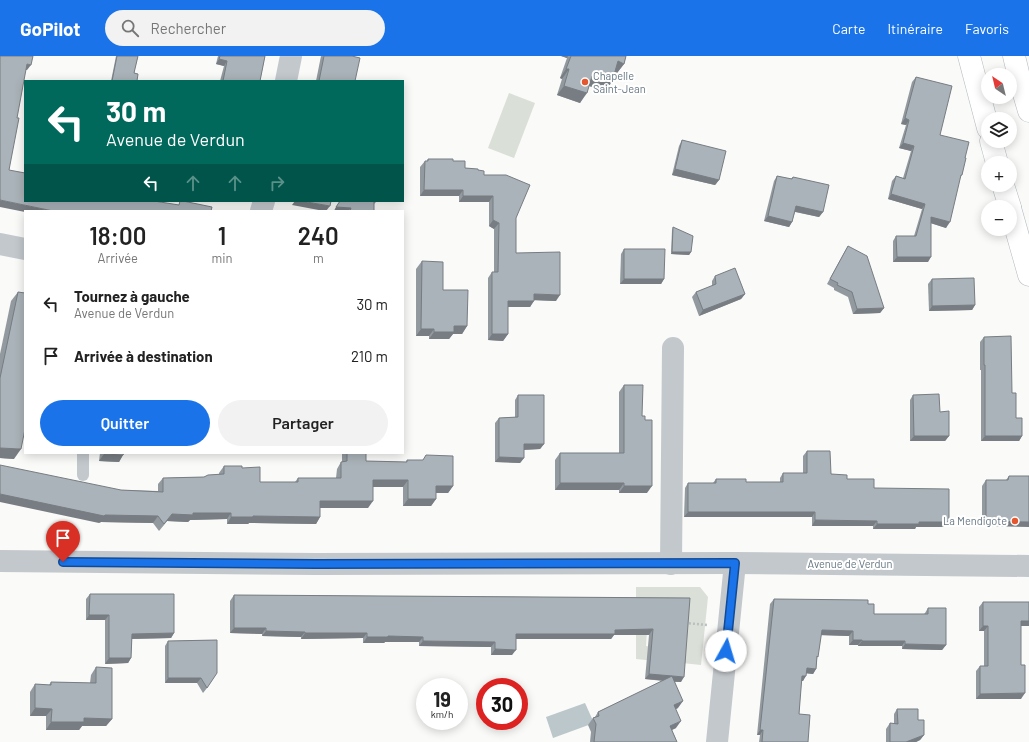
<!DOCTYPE html>
<html lang="fr">
<meta charset="utf-8">
<style>
body{margin:0;font-family:Barlow,sans-serif;background:#f2f2f2;color:#222;height:100vh;display:flex;flex-direction:column;font-size:15px;white-space:nowrap}
*{box-sizing:border-box;margin:0}
p{font-size:13px;color:#767676}
.icon{flex:none;width:22px;height:22px;fill:none;stroke:currentColor;stroke-width:2;stroke-linecap:round;stroke-linejoin:round}
.map{position:relative;flex:1;overflow:hidden}
.panel{position:absolute;left:24px;top:154px;width:380px;height:244px;display:flex;flex-direction:column;background:#fff;border-radius:0px;box-shadow:0 2px 10px #0003}
.panel>*{flex:none}
.top-card{position:absolute;left:24px;top:24px;width:380px;height:122px;border-radius:0px;box-shadow:0 2px 10px #0003;background:#00695c;color:#fff;overflow:hidden}
.needle{width:26px;rotate:325deg}
.tools{position:absolute;left:981px;top:12px;display:grid;gap:8px}
.tools a{display:grid;place-items:center;width:36px;height:36px;border-radius:50%;background:#fff;box-shadow:0 2px 10px #0003;font-size:20px}
.speed{position:absolute;left:416px;top:622px;display:flex;gap:8px;font-size:20px;font-weight:700;text-align:center}
.speed>*{display:grid;place-content:center;width:52px;height:52px;border-radius:50%;background:#fff;box-shadow:0 2px 10px #0003;line-height:1}
.speed small{font-size:10px;font-weight:400}
.speed .limit{border:6px solid #d22;background:#fff;color:#111}
.pin{position:absolute;display:grid;place-items:center;width:34px;height:34px;color:#fff;margin:-41px -17px;border-radius:50% 50% 50% 0;rotate:-45deg;box-shadow:0 0 4px #0007}
.pin .icon{rotate:45deg}
.me{position:absolute;width:44px;margin:-22px;rotate:6deg;stroke-linejoin:round;filter:drop-shadow(0 0 3px #0008)}
.turn{display:flex;align-items:center;gap:14px;height:84px;padding:0 16px;font-size:18px}
.turn .icon{width:52px;height:52px;stroke-width:2.5}
.turn b{display:block;font-size:28px;line-height:34px}
.lanes{display:flex;align-items:center;height:38px;padding:0 16px;background:#0003;justify-content:center;gap:20px;direction:ltr}
.lanes .off{opacity:.35}
.eta{display:flex;justify-content:space-evenly;align-items:center;height:68px;text-align:center}
.eta b{font-size:24px;font-weight:600;line-height:28px}
.action{display:flex;gap:8px;margin-top:auto;padding:8px 16px}
.action a{flex:1;height:46px;border-radius:24px;background:#1a73e8;color:#fff;font-size:16px;font-weight:600;line-height:46px;text-align:center}
.action a+a{background:#f2f2f2;color:#222}
ul{padding:0;list-style:none}
li{display:flex;align-items:center;gap:12px;height:52px;padding:0 16px}
li div{flex:1}
li b{display:block;font-size:15px}
li em{font-style:normal}
header{display:flex;align-items:center;gap:24px;box-sizing:border-box;height:56px;padding:0 20px;background:#1a73e8;color:#fff}
header strong{font-size:19px}
nav{display:flex;gap:22px;margin-inline-start:auto;font-size:14px}
.search{width:280px;height:36px;background:#f2f2f2;display:flex;align-items:center;gap:10px;box-sizing:border-box;padding:0 14px;border-radius:22px;color:#767676;font-size:15px}
.map>svg:first-child{display:block}
.green{fill:#dadfd7}
.water{fill:#bbc7cb}
.lines{fill:none;stroke-linecap:round;stroke-linejoin:round}
.secondary-casing{stroke:#b3babf;stroke-width:23}
.primary-casing{stroke:#b5babe;stroke-width:23}
.path{stroke:#bbbfc2;stroke-width:2.5;stroke-dasharray:2 2;stroke-linecap:butt}
.lane{stroke:#c3c8cc;stroke-width:12}
.street{stroke:#c3c8cc;stroke-width:22}
.secondary{stroke:#fff;stroke-width:22}
.primary{stroke:#fff;stroke-width:22}
.wall{fill:#929a9f}
.shaded-wall{fill:#777d82}
.building{fill:#aab3b9;stroke:#777d82}
.route-casing{stroke:#114b97;stroke-width:10}
.route{stroke:#1a73e8;stroke-width:7}
.poi-dot{fill:#e4572e;stroke:#fff;stroke-width:1.5}
.labels{text-anchor:middle;stroke-width:4;stroke-linejoin:round;paint-order:stroke}
.poi-label{font-size:11px;fill:#657683;stroke:#fff;text-anchor:start}
.street-label{font-size:11px;fill:#657683;stroke:#fff}
</style>
<header>
<strong>GoPilot</strong>
<div class="search"><svg class="icon" aria-label="search" viewBox="0 0 24 24"><circle cx="10" cy="10" r="6"/><path d="M15 15l6 6"/></svg>Rechercher</div>
<nav><a>Carte</a><a>Itinéraire</a><a>Favoris</a></nav>
</header>
<div class="map">
<svg width="1029" height="686" viewBox="0 0 1029 686">
<rect width="100%" height="100%" fill="#fafaf8"/>
<g class="green">
<path d="M509,37L535,47L514,102L488,92Z"/>
<path d="M636,531H700L708,541L701,609L682,607L636,547Z"/>
<path d="M647,574L646,590L656,591L655,605L636,603V575Z"/>
</g>
<path class="water" d="M585,647L594,667L553,682L546,661Z"/>
<g class="lines">
<g class="secondary-casing">
<g id="secondary">
<path d="M969,0L988,72"/>
<path d="M991,85L997,107"/>
<path d="M1003,129L1010,151"/>
<path d="M1010,152L1029,219"/>
</g>
</g>
<g class="primary-casing">
<path id="primary" d="M1014,0L1019,21L1029,55"/>
</g>
<path class="path" d="M685,567L708,569"/>
<path class="lane" d="M83,419V397"/>
<g class="street">
<path d="M286,25L291,0"/>
<path d="M261,155L264,145"/>
<path d="M0,188L25,193"/>
<path d="M0,505L316,508L735,507L1029,510"/>
<path d="M671,508L673,292"/>
<path d="M717,686L735,507"/>
</g>
<use href="#secondary" class="secondary"/>
<use href="#primary" class="primary"/>
</g>
<g class="wall">
<path d="M116,0H138L134,17L137,25H111Z"/>
<path d="M218,0H265L260,25H220L224,10L216,8Z"/>
<path d="M321,0H352L355,25H316Z"/>
<path d="M561,0H626L624,8L617,17L615,16L605,35L589,30L580,47L557,39L562,23L560,22L567,2Z"/>
<path d="M916,21L940,79L965,102L962,119L960,121L946,172L931,167L928,206H893V185L896,180H914L922,153L888,143L892,125L896,120L903,122L911,95L899,92L906,69L901,68L912,26Z"/>
<path d="M682,84L719,124L715,129L672,119L679,90Z"/>
<path d="M428,103L453,105L465,112L478,114L484,119L516,162V197L556,245L534,244L530,251H508V278L503,285L488,284V222L492,216H494V173L489,170V146H459V140H420V111L425,105H427Z"/>
<path d="M777,120L791,123L793,121L823,156L819,161L795,156L792,166L789,171L764,165L774,125Z"/>
<path d="M340,145H377L374,148V155H334Z"/>
<path d="M673,171L691,196L689,199L671,198L672,174Z"/>
<path d="M848,190L884,252L880,257L853,258L848,241L834,234V232L827,228L845,195Z"/>
<path d="M624,193L664,223L661,228H620L621,198Z"/>
<path d="M422,205L443,234L467,270L462,278H453L449,283H429V280H416V213Z"/>
<path d="M715,220L745,238L741,243L699,260L692,241L696,236L712,230V225Z"/>
<path d="M932,223L975,249L972,254L929,255L928,228Z"/>
<path d="M18,236L14,403L0,402V298L11,245Z"/>
<path d="M984,281L1012,337L1016,362L1022,380L1019,385H981V314H980V286Z"/>
<path d="M624,329L642,360L647,437H619V434H555V404L560,397H619V336Z"/>
<path d="M518,339L544,388L540,393L524,394V402L520,407L495,406V367L499,362L515,361V344Z"/>
<path d="M913,339L940,356L949,380L945,385H910V344Z"/>
<path d="M807,395L831,418L874,432L945,471H916L915,473H873V470H812V461H684L685,432L688,427H713L716,423L746,426H780V422L783,417H803V400Z"/>
<path d="M100,397H124L119,406L99,405Z"/>
<path d="M342,397H366V405L406,406L407,404H423L426,399L453,430L448,437H436V443L431,450H403V431H373L368,452H320V461L316,468L249,467L248,468H227V463L190,464L188,466L167,465L159,475L153,467L101,466L99,467L121,434L158,435V428L163,422L204,421L219,418V417L224,410L242,412L260,426H295L298,422H336L337,413L341,406H342Z"/>
<path d="M1009,420H1029L983,470L984,468H982V430L986,424H1006Z"/>
<path d="M90,538L174,577L171,582L132,583L131,602L128,607L105,608V564H86V543Z"/>
<path d="M234,539L690,542L681,626H675L678,652L676,653V672L672,674L677,686H590L591,676L588,669L593,662L595,661L598,656L663,625L645,623L649,579H614L611,583H516L512,599H491V591L419,590V586H385L384,587H363V582L301,583V581L262,580V578L230,577V545Z"/>
<path d="M774,543L868,548L874,558H924L925,557L928,552L946,589L942,594L902,593V590H858V589H849V580L821,579L817,603L816,613L813,618L806,617L803,625H801L799,658L808,686H759L760,679H757L770,548Z"/>
<path d="M983,546H1029V570H1021V643H976V615L980,610H984V575H979V551Z"/>
<path d="M217,584L207,632L203,637L197,627H165V590L168,585Z"/>
<path d="M96,611L112,663L106,670H82L79,674H46V660H30V636L35,628L49,629L51,626L90,627L91,619Z"/>
<path d="M897,653L918,664L924,679L920,684L916,686H886V673L890,667L894,668V658Z"/>
</g>
<g class="shaded-wall">
<path d="M561,0H568L567,2Z"/>
<path d="M219,3L227,5L224,10L216,8Z"/>
<path d="M618,5L624,8L617,17L611,15Z"/>
<path d="M27,8L31,9L27,14H23Z"/>
<path d="M566,13H569L562,23L560,22Z"/>
<path d="M592,20L612,26L605,35L586,29Z"/>
<path d="M564,30L587,37L580,47L557,39Z"/>
<path d="M905,62L909,64L906,69L901,68Z"/>
<path d="M903,87L914,90L911,95L899,92Z"/>
<path d="M675,113L719,124L715,129L672,119Z"/>
<path d="M424,134H463L459,140H420Z"/>
<path d="M891,138L925,148L922,153L888,143Z"/>
<path d="M463,140H493L489,146H459Z"/>
<path d="M0,144L53,155H25V156L0,151Z"/>
<path d="M295,145H301L330,150L326,155H324L292,149Z"/>
<path d="M796,150L823,156L819,161L792,155Z"/>
<path d="M336,151L351,152L348,155H334Z"/>
<path d="M768,160L792,166L789,171L764,165Z"/>
<path d="M931,161L950,166L946,172L927,166Z"/>
<path d="M493,164L499,167L494,173L489,170Z"/>
<path d="M672,196H691L689,199L671,198Z"/>
<path d="M897,201H931L928,206H893Z"/>
<path d="M624,223H664L661,228H620Z"/>
<path d="M534,238L560,239L556,245L530,244Z"/>
<path d="M745,238L741,243L699,260L703,254Z"/>
<path d="M508,245H534L530,251H504Z"/>
<path d="M975,249L972,254L929,255L932,250Z"/>
<path d="M884,252L880,257L853,258L857,253Z"/>
<path d="M454,270H467L462,278H453L449,283H429L434,276Z"/>
<path d="M421,273H434L429,280H416Z"/>
<path d="M492,278H508L503,285L488,284Z"/>
<path d="M914,380H949L945,385H910Z"/>
<path d="M985,380H1022L1019,385H981Z"/>
<path d="M524,388H544L540,393L520,394Z"/>
<path d="M0,392L21,393L14,403L0,402Z"/>
<path d="M104,398L123,399L119,406L99,405Z"/>
<path d="M499,401L524,402L520,407L495,406Z"/>
<path d="M373,424H408L403,431H368Z"/>
<path d="M560,427H624L619,434H555Z"/>
<path d="M436,430H453L448,437H431Z"/>
<path d="M624,430H652L647,437H619Z"/>
<path d="M0,438L158,460L153,467L101,466L99,467L0,446Z"/>
<path d="M408,443H436L431,450H403Z"/>
<path d="M320,445H373L368,452H316Z"/>
<path d="M688,456H815L812,461H684Z"/>
<path d="M193,457H231L227,463L190,464L188,466L167,465L159,475L172,458Z"/>
<path d="M253,460L320,461L316,468L249,467L248,468H227L231,461Z"/>
<path d="M987,462L984,468H982L986,463Z"/>
<path d="M815,464L877,465L873,470H812Z"/>
<path d="M987,465L1029,466V471L983,470Z"/>
<path d="M919,466H949L945,471H916L915,473H873L877,468Z"/>
<path d="M89,559H109L105,564H86Z"/>
<path d="M1021,565H1029V570H1018Z"/>
<path d="M983,570H988L984,575H979Z"/>
<path d="M234,572H266L262,578L230,577Z"/>
<path d="M653,573L649,579H614L611,583H512L516,578L615,574Z"/>
<path d="M822,574L853,575L849,580L818,579Z"/>
<path d="M266,575L305,576L301,581L262,580Z"/>
<path d="M174,577L171,582L128,583L132,578Z"/>
<path d="M305,577H367L363,582L301,583Z"/>
<path d="M388,580L423,581L419,586H385L384,587H363L367,581Z"/>
<path d="M853,584H862L858,589H849Z"/>
<path d="M423,585L495,586L491,591L419,590Z"/>
<path d="M862,585H905L902,590H858Z"/>
<path d="M905,588L946,589L942,594L902,593Z"/>
<path d="M495,593L516,594L512,599H491Z"/>
<path d="M109,602H131L128,607L105,608Z"/>
<path d="M807,612L816,613L813,618L803,617Z"/>
<path d="M649,618L684,621L681,626L645,623Z"/>
<path d="M802,620H806L803,625H798Z"/>
<path d="M168,622H201L197,627H165Z"/>
<path d="M1025,637L1021,643H976L980,638Z"/>
<path d="M683,645L678,652L669,656L674,649Z"/>
<path d="M35,652L52,653L46,660H30Z"/>
<path d="M84,662L112,663L106,670H82L79,674H46L51,666Z"/>
<path d="M681,665L676,672L665,677L670,670Z"/>
<path d="M760,674H763L760,679H757Z"/>
<path d="M924,679L920,684L916,686H906Z"/>
</g>
<g class="building">
<path d="M0,0H33L31,9L27,8L17,62H19L9,114L25,117V145H154L179,149L180,145H183L212,151L211,155H53L0,144Z"/>
<path d="M117,0H138L134,17L138,18L137,25H112Z"/>
<path d="M220,0H265L260,25H223L227,5L219,3Z"/>
<path d="M324,0H352L360,2L355,25H319Z"/>
<path d="M571,0H626L624,8L618,5L612,26L592,20L587,37L564,30L569,13H566Z"/>
<path d="M916,21L952,30L940,79L969,86L965,102H966L962,119H961L950,166L931,161V201H897L896,180H916L925,148L891,138L896,120L905,123L914,90L903,87L909,64L905,62Z"/>
<path d="M682,84L726,95L719,124L675,113Z"/>
<path d="M428,103H453V105H465V112L478,113V114L484,115V119H506L530,129L516,162V197L560,196V239L534,238V245H508V278H492V216H498L499,167L493,164V140H463V134H424L425,105H428Z"/>
<path d="M777,120L792,123L793,121L829,129L823,156L796,150L792,166L768,160Z"/>
<path d="M301,145H331L330,150Z"/>
<path d="M340,145H374V155H350L351,152L336,151Z"/>
<path d="M673,171L693,180L691,196H672Z"/>
<path d="M848,190L867,200L884,252L857,253L852,236L837,229L838,227L830,223Z"/>
<path d="M624,193H665L664,223H624Z"/>
<path d="M422,205L443,206V234H468L467,270H454V276H434V273H421Z"/>
<path d="M735,212L745,238L703,254L696,236L716,228L715,220Z"/>
<path d="M974,222L975,249L932,250V223Z"/>
<path d="M18,236L25,237V373L21,393L0,392V322Z"/>
<path d="M1011,280L1012,337H1016V362H1022V380H985V309H984V281Z"/>
<path d="M624,329H643L642,360H645V364H652V430H624V427H560V397H624Z"/>
<path d="M939,338L940,356L949,355V380H914L913,339Z"/>
<path d="M518,339H544V388H524V402L499,401V362L518,361Z"/>
<path d="M807,395H830L831,418L847,419V423H874V432L949,433V466H919V468H877V465L815,464V456H688V427H716V423H746V426H783V417H807Z"/>
<path d="M104,397H124L123,399L104,398Z"/>
<path d="M347,397H366V405L407,406V404H423L426,399L453,400V430H436V443H408V424H373V445H320V461L253,460V461H231V457H193V459L172,458L164,468L158,460L105,459L104,460L0,438V409L121,434L163,436V422L204,421L208,419L224,418V410H242V412L260,411V426H298V422H341V406L347,405Z"/>
<path d="M1009,420H1029V466L987,465V462L986,463V424H1008Z"/>
<path d="M90,538H174V577L132,578L131,602H109V559H89Z"/>
<path d="M234,539L690,542L684,621L649,618L653,573L615,574V578H516V594L495,593V586L423,585V581L388,580V581H367V577H305V576L266,575V572H234Z"/>
<path d="M774,543L868,544V548H874V558H928V552H946V589L905,588V585H862V584H853V575L822,574L818,601L817,600L816,613L807,612L806,620H802L799,658L810,659L808,686H762L763,674H760Z"/>
<path d="M983,546H1029V565H1021V609H1025V637L980,638V610H988V570H983Z"/>
<path d="M217,584V617L207,632L201,622H168V585Z"/>
<path d="M96,611L112,612V663L84,662V666H51L52,653L35,652V628L51,629V626L96,627Z"/>
<path d="M672,620L683,645L674,649L681,665L670,670L677,686H594L596,668L593,662L599,660L598,656Z"/>
<path d="M897,653H918V664H924V679L906,686H890V667L898,668Z"/>
</g>
<g class="lines">
<g class="route-casing">
<path id="route" d="M63,506L316,508L735,507L726,595"/>
</g>
<use href="#route" class="route"/>
</g>
<g class="poi-dot">
<circle cx="585" cy="26" r="4"/>
<circle cx="1015" cy="465" r="4"/>
</g>
<g class="labels">
<g class="poi-label">
<text x="593" y="24">Chapelle<tspan x="593" dy="13">Saint-Jean</tspan></text>
<text x="1007" y="469" text-anchor="end">La Mendigote</text>
</g>
<g class="street-label">
<text x="850" y="512">Avenue de Verdun</text>
</g>
</g>
</svg>
<div class="tools">
<a><svg class="needle" viewBox="-14 -14 28 28"><path d="M0-13l5 13h-10z" fill="#e53935"/><path d="M0 13l5-13h-10z" fill="#767676"/></svg></a>
<a><svg class="icon" aria-label="layers" viewBox="0 0 24 24"><path d="M12 4l9 5-9 5-9-5zM3 14l9 5 9-5"/></svg></a>
<a>+</a>
<a>−</a>
</div>
<div class="speed"><div>19<small>km/h</small></div><div class="limit">30</div></div>
<div class="pin" style="left:63px;top:506px;background:#d93025"><svg class="icon" aria-label="arrive" viewBox="0 0 24 24"><path d="M6 21V4h12l-3 4 3 4H6"/></svg></div>
<svg class="me" style="left:726px;top:595px" viewBox="-20 -20 40 40"><circle r="19" fill="#fff"/><path d="M0-13L10 11 0 6-10 11z" fill="#1a73e8"/></svg>
<div class="top-card">
<div class="turn"><svg class="icon" aria-label="left" viewBox="0 0 24 24"><path d="M17 20v-9H6M10 6l-5 5 5 5"/></svg><div><b>30 m</b>Avenue de Verdun</div></div>
<div class="lanes"><svg class="icon" aria-label="left" viewBox="0 0 24 24"><path d="M17 20v-9H6M10 6l-5 5 5 5"/></svg><svg class="icon off" aria-label="ahead" viewBox="0 0 24 24"><path d="M12 20V5M6 11l6-6 6 6"/></svg><svg class="icon off" aria-label="ahead" viewBox="0 0 24 24"><path d="M12 20V5M6 11l6-6 6 6"/></svg><svg class="icon off" aria-label="right" viewBox="0 0 24 24"><path d="M7 20v-9h11M14 6l5 5-5 5"/></svg></div>
</div>
<section class="panel">
<div class="eta">
<div><b>18:00</b><p>Arrivée</p></div>
<div><b>1</b><p>min</p></div>
<div><b>240</b><p>m</p></div>
</div>
<ul>
<li><svg class="icon" aria-label="left" viewBox="0 0 24 24"><path d="M17 20v-9H6M10 6l-5 5 5 5"/></svg><div><b>Tournez à gauche</b><p>Avenue de Verdun</p></div><em>30 m</em></li>
<li><svg class="icon" aria-label="arrive" viewBox="0 0 24 24"><path d="M6 21V4h12l-3 4 3 4H6"/></svg><div><b>Arrivée à destination</b></div><em>210 m</em></li>
</ul>
<div class="action"><a>Quitter</a><a>Partager</a></div>
</section>
</div>
